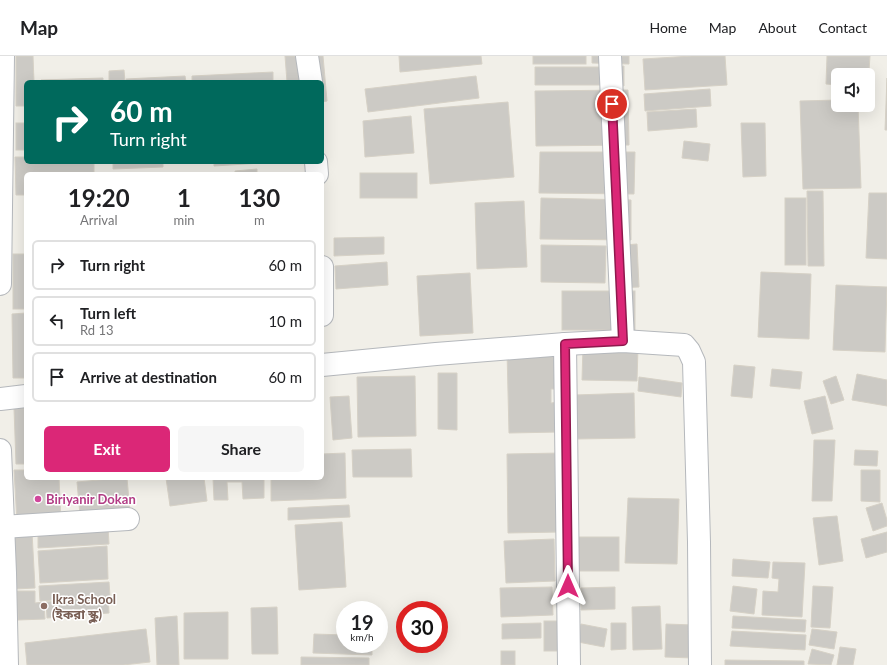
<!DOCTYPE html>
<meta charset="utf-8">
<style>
body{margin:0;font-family:Lato,"Noto Sans Bengali",sans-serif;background:#f6f6f6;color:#202124;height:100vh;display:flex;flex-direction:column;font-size:15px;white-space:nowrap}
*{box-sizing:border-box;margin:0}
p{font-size:13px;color:#757577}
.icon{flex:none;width:22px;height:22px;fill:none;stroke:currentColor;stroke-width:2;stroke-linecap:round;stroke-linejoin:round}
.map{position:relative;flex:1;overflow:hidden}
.details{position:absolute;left:24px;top:116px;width:300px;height:308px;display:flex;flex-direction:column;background:#fff;border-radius:6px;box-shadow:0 4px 16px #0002}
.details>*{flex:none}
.top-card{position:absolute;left:24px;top:24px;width:300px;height:84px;border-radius:6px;box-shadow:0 4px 16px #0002;background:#00695c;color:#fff;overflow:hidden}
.tools{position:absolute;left:831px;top:12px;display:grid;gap:8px}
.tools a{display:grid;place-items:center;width:44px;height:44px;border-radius:6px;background:#fff;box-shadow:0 4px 16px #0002;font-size:20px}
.speed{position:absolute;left:336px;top:545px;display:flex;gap:8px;font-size:20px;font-weight:700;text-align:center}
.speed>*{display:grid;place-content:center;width:52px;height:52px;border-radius:50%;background:#fff;box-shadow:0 4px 16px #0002;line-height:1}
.speed small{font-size:10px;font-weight:400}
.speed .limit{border:6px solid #d22;background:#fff;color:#111}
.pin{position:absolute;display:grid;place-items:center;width:34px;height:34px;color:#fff;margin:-17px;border:2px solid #fff;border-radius:50%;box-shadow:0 1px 4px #0007}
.me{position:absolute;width:44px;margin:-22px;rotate:0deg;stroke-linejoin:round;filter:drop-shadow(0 0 3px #0008)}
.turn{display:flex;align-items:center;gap:14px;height:84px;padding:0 20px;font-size:18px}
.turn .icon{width:52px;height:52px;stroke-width:2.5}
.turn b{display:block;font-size:28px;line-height:34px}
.eta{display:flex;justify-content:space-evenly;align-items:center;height:68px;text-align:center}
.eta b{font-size:24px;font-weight:700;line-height:28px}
.action{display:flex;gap:8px;margin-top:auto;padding:8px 20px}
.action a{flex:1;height:46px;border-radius:6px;background:#db2777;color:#fff;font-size:16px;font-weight:700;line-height:46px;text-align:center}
.action a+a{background:#f6f6f6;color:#202124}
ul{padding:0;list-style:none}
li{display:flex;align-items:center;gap:12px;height:50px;margin:0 8px 6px;padding:0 12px;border:2px solid #e0e0e0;border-radius:6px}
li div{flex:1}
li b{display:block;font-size:15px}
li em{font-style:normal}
header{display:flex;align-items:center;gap:24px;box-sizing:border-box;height:56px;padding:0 20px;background:#fff;border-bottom:1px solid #e0e0e0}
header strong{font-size:19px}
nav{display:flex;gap:22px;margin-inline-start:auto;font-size:14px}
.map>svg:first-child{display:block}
.building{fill:#cccac5;stroke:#d6d1c6}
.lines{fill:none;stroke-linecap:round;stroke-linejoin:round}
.street-casing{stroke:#b5b8bc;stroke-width:24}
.street{stroke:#fff;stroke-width:22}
.route-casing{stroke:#8e194d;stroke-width:10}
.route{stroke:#db2777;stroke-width:7}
.hotel-dot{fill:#d1479c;stroke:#fff;stroke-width:1.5}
.education-dot{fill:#8d6e63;stroke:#fff;stroke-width:1.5}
.labels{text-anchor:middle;stroke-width:3;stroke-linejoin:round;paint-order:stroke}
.hotel-label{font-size:13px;font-weight:bold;fill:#b23c85;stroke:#fff;text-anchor:start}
.education-label{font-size:13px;font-weight:bold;fill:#785e54;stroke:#fff;text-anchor:start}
</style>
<header>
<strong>Map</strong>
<nav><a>Home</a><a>Map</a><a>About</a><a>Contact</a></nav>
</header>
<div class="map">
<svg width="887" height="609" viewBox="0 0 887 609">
<rect width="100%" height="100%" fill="#f1efe8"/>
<g class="building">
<path d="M16,0H33L34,26H26V50H16Z"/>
<path d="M285,0H323L327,45L322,46V26H287Z"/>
<path d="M399,0H481L482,8L400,16Z"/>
<rect x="533" y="0" width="53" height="8"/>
<path d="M592,0H629V8L592,7Z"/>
<path d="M692,0H725L727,29L645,34L643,3Z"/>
<path d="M827,0H870L868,30V19H838V29L826,28Z"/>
<path d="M624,10V30H613L612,12Z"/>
<path d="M535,11H609L610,29H535Z"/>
<path d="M124,14L125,26H109V15Z"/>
<path d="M273,16V26H192V20Z"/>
<path d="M185,20L186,26H127L126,23Z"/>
<path d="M476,20L479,42L368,56L365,33Z"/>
<path d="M103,22V26H42L41,24Z"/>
<path d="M887,22V74H885Z"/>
<path d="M710,33L711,50L645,55L644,38Z"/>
<path d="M628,34L629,89L536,90L535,35Z"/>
<path d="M838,44V49H858L861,132L803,133L800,45Z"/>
<path d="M508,46L514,121L430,128L424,53Z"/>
<path d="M696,53L697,71L648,75L647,56Z"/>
<path d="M411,60L414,97L365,101L363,65Z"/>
<rect x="16" y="67" width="10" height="27"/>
<path d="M741,67H765L766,120L743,121Z"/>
<path d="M684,85L710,88L708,105L682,102Z"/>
<path d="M540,96H635L634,138L539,137Z"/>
<path d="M15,101H26V106H94V118H26V139H16Z"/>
<path d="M113,106H163V111L113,113Z"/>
<path d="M214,106H277L214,110Z"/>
<path d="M257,113V118H235V115Z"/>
<rect x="360" y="117" width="57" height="25"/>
<path d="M807,135H823L824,210H808Z"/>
<path d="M869,137H887V203L866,202Z"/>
<path d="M541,142L631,144V184L540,183Z"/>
<rect x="785" y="142" width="21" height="67"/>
<path d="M524,145L527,211L477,213L475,147Z"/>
<path d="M384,181V198L334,200V182Z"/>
<path d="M637,188L639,231L615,232L612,190Z"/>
<path d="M541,189L606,190L605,227L541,226Z"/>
<rect x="13" y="198" width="13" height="55"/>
<path d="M387,206L388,229L336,233L335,210Z"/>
<path d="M761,216L811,218L809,283L758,281Z"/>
<path d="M470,217L473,277L420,280L417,220Z"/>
<path d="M836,229L887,231L885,296L833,294Z"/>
<rect x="562" y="235" width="73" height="39"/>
<path d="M26,257V322H13L12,258Z"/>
<path d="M583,290L638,291L637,325L582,324Z"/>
<path d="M557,293L558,333H551V347L559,346V376L509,377L507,295Z"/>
<path d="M734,309L755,311L752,342L731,340Z"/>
<path d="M772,313L802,316L800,333L770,330Z"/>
<path d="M438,317H457V374L438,373Z"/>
<path d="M857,318L887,324V350L852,344Z"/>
<path d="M415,320L416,380L358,381L357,321Z"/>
<path d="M836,320L844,344L831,348L823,325Z"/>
<path d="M639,321L682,327L681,341L638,335Z"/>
<path d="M634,337L635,382L576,383L575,339Z"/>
<path d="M349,340L352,382L333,384L330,341Z"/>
<path d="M825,340L833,373L812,378L804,345Z"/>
<path d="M14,352H26V408H16Z"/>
<path d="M814,384H835L832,445H812Z"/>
<path d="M411,393L412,421H353L352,394Z"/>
<path d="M855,394L878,395L877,410L854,409Z"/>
<path d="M345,397L346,442L271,445V422H322V398Z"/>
<path d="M560,397L561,476L508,477L507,398Z"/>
<path d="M14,414H26V422H59L61,464L17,466Z"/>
<path d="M861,414H880V446L861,445Z"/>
<path d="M120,422H127L130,455L80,459L77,426Z"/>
<path d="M166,422H204L207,445L170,450Z"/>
<path d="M213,422H264V442L243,443L242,426H227L228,444H214Z"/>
<path d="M628,442L679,443L677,508L625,507Z"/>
<path d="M882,447L887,464V470L873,475L866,452Z"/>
<path d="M349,449L350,461L288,464V452Z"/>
<path d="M837,460L843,505L819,509L813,462Z"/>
<path d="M342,466L346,531L299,534L295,469Z"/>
<path d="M108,471L109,488L38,492V474Z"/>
<path d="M32,476L35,532L15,533L13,477Z"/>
<path d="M887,476V496L866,502L861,483Z"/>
<rect x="574" y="481" width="45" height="34"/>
<path d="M554,483L555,525L506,527L504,485Z"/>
<path d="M107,490L108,523L40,527L38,495Z"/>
<path d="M733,503L770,506L768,522L732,520Z"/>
<path d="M773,506L805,507L802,561L762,559L763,535L778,536L779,523L772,522Z"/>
<path d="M109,526L110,540L40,545L39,530Z"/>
<path d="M733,530L757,533L754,558L730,555Z"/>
<path d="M813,530L833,531L830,572L811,571Z"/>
<path d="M552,531L553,559L501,561L500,532Z"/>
<path d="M615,531V553L581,554V532Z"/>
<path d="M17,535H35V547L44,546L45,563L18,564Z"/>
<path d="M108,541L109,557L47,562L46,546Z"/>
<path d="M660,550L662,593L633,594L632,551Z"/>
<path d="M277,551L278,598H252L251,552Z"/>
<path d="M228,556V603H184V557Z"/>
<path d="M177,560L179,609H157L155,562Z"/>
<path d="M733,560L806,564L805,576L732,572Z"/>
<rect x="544" y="565" width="20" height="30"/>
<path d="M541,567V582L502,583V568Z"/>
<path d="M611,567H626V593L611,594Z"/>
<path d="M581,568L607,573L604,591L578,586Z"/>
<path d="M666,568L693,569V602L665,601Z"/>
<path d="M146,573L150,606L123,609H27L25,587Z"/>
<path d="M812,573L837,576L834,593L809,589Z"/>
<path d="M732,575L806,579L805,594L730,590Z"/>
<path d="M314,578L345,579V588H372V599L313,597Z"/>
<path d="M840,591L856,593L853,609H837Z"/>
<path d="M812,593L834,599L831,609L808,608Z"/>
<rect x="501" y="595" width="14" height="14"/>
<path d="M301,601L369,602V609H301Z"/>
<path d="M725,604L804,605V609H725Z"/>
</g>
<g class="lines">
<g class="street-casing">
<g id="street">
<path d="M307,0L311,26"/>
<path d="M610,0L623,285"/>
<path d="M316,106L317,118"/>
<path d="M322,211V259"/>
<path d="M0,228L3,0"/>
<path d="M565,288L569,609"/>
<path d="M322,309L436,298L565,288L623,285L684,289L689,295L694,306L699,486L700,609"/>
<path d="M0,343L26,340"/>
<path d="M0,394L5,517L7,609"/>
<path d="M2,471L128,463"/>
</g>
</g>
<use href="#street" class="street"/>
</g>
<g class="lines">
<g class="route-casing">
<path id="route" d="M568,530L565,288L623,285L612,48"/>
</g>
<use href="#route" class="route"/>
</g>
<circle class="hotel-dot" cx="38" cy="443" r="4"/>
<circle class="education-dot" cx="44" cy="550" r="4"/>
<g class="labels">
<g class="hotel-label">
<text x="46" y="448">Biriyanir Dokan</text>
</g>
<g class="education-label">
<text x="52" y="548">Ikra School<tspan x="52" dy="15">(ইকরা স্কুল)</tspan></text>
</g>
</g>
</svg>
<div class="tools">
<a><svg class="icon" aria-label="sound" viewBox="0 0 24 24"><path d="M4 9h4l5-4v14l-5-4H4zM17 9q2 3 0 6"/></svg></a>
</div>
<div class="speed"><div>19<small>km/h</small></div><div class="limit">30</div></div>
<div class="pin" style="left:612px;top:48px;background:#d93025"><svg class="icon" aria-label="arrive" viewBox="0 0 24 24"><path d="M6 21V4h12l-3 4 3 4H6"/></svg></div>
<svg class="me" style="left:568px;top:530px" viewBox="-20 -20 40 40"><path d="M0-17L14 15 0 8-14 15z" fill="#db2777" stroke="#fff" stroke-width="4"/></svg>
<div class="top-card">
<div class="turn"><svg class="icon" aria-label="right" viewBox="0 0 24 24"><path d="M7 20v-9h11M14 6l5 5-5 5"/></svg><div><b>60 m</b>Turn right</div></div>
</div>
<section class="details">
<div class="eta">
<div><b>19:20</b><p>Arrival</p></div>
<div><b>1</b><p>min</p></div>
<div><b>130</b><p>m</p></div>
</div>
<ul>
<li><svg class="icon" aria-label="right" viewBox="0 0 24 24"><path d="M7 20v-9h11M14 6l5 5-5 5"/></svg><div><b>Turn right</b></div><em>60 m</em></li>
<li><svg class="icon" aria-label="left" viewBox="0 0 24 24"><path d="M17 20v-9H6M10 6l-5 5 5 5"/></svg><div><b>Turn left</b><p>Rd 13</p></div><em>10 m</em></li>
<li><svg class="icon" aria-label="arrive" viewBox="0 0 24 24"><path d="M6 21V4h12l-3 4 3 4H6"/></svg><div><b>Arrive at destination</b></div><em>60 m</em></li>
</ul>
<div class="action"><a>Exit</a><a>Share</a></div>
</section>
</div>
